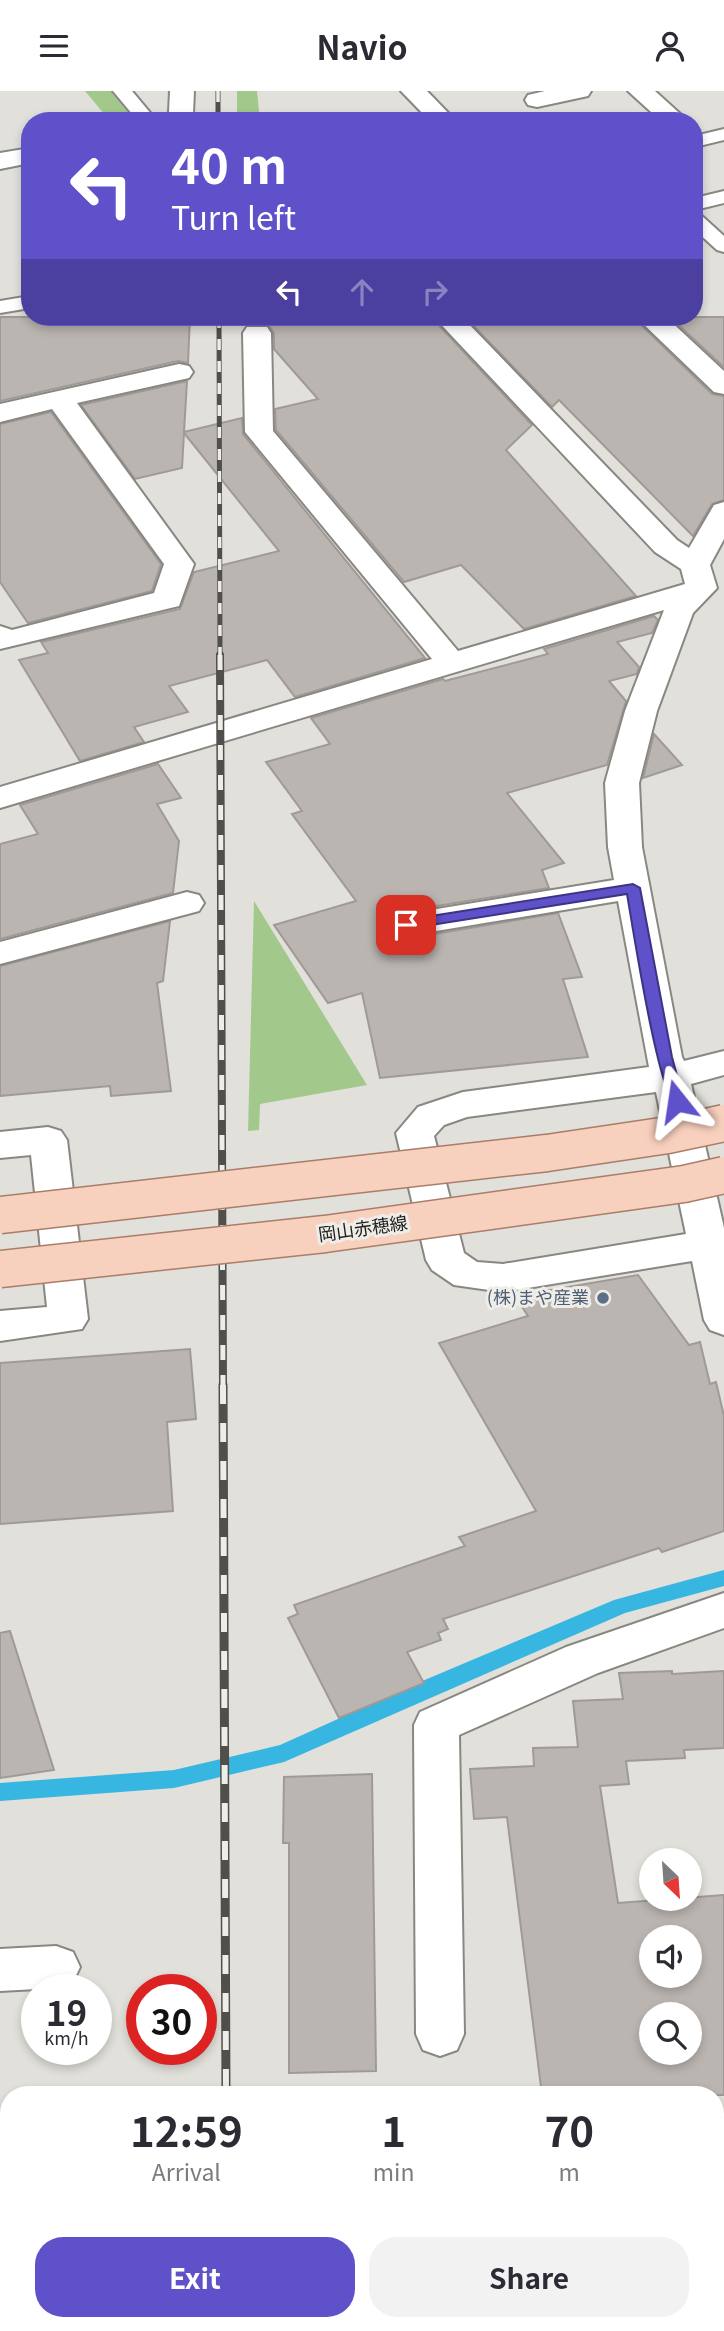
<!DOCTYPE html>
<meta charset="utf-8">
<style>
body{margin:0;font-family:Georgia,"Noto Sans JP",serif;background:#f2f2f3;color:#2b2b33;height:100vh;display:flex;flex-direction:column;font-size:26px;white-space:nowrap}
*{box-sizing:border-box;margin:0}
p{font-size:23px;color:#7c7c81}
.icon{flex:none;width:38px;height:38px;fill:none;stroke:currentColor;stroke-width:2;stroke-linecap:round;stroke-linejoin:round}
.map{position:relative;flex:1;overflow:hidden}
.side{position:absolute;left:0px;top:1995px;width:724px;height:245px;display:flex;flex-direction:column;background:#fff;border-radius:28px 28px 0 0;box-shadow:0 4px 10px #0003}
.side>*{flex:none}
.hud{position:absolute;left:21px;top:21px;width:682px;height:214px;border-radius:28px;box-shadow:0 4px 10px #0003;background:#5e51c9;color:#fff;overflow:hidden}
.needle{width:46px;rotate:155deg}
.fabs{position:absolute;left:639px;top:1757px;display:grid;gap:14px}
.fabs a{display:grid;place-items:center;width:63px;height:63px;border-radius:50%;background:#fff;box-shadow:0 4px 10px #0003;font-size:35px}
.speed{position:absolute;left:21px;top:1883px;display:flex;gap:14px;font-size:35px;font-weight:700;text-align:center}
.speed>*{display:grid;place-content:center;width:91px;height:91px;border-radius:50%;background:#fff;box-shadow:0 4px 10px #0003;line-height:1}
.speed small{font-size:18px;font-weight:400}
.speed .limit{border:10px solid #d22;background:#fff;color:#111}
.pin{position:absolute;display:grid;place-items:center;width:60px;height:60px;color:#fff;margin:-30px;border-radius:14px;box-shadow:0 4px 10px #0006}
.me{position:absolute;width:77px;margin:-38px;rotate:345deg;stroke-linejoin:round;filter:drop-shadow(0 0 5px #0008)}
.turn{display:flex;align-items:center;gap:24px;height:147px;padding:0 35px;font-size:32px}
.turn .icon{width:91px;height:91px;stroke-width:2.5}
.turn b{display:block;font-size:49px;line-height:60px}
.lanes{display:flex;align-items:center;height:66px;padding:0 35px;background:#0003;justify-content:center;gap:35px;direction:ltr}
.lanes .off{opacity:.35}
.eta{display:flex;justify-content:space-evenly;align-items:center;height:119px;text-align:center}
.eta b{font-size:42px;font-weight:700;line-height:49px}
.cta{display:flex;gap:14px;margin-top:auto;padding:14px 35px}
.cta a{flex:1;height:80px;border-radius:28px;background:#5e51c9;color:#fff;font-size:28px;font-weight:700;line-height:80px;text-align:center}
.cta a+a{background:#f2f2f3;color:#2b2b33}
header{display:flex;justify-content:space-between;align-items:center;height:91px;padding:0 35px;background:#fff;font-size:32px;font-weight:700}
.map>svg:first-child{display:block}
.green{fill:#a2c98b}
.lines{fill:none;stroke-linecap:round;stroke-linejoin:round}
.stream{fill:#37b6e1;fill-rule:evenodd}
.building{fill:#bbb5b1;stroke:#a09a97;stroke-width:2;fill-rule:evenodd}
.service-casing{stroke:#898782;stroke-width:4}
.minor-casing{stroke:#898782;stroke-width:4}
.service{fill:#fff;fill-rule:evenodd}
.minor{fill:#fff;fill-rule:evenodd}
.rail-far2-casing{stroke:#504f4c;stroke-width:5}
.rail-far1-casing{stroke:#504f4c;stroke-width:8}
.rail-casing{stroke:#504f4c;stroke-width:9}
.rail-far2{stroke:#eeede7;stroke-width:3.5;stroke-dasharray:11;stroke-linecap:butt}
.rail-far1{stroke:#eeede7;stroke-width:5;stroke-dasharray:15;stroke-linecap:butt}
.rail{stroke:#eeede7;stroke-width:6;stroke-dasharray:19;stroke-linecap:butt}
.primary-bridge-casing{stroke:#a97d69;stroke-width:39;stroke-linecap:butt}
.primary-bridge{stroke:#f8d0be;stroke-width:36}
.route{fill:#5e51c9;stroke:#3d3583;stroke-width:2}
.service-dot{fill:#5c6f8a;stroke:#eeede7;stroke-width:2.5}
.labels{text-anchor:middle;stroke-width:6;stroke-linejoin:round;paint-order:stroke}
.street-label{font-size:18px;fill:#1f1e1c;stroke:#eeede7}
.service-label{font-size:18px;fill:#4e5e75;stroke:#eeede7;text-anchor:end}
</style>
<header><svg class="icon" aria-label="menu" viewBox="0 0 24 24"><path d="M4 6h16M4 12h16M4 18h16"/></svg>Navio<svg class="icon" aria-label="person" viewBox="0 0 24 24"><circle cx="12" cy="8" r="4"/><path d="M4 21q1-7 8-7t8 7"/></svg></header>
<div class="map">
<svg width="724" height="2240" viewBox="0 0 724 2240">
<rect width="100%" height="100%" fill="#e1e0da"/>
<g class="green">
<path d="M85,0H132L157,30H110Z"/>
<path d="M237,0H257L260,30H237Z"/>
<path d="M254,810L367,994L260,1013L259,1039L248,1040Z"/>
</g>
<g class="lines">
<path class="stream" d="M724,1479V1495L625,1522L284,1671L174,1697L0,1710V1692L174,1679L280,1654L427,1588L614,1509Z"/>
</g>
<g class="building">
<path d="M0,226H190L188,272L178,270L0,310Z"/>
<path d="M246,226H431L532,334L506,359L636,505L524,538L461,474L404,491L276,339L275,318L318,308L274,258V242L269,235L252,233Z"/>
<path d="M465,226H633L712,303L724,305V409L712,413L693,445L559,309L552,316Z"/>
<path d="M670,226H724V276Z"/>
<path d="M187,290L184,341L242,327L243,343L425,567L295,606L267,569L169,595L188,621L134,636L144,651L80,670L19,569L48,562L41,551L180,518L194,481L279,460L184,342L182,377L135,388L81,314Z"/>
<path d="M51,321L161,473L152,500L28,532L0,491V333Z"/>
<path d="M654,525L658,529L652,542L617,551L639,576L637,583L609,590L626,610L607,674L507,702L564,772L542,779L549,797L405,820L393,823L387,833L392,843L406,848L558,822L582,886L563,888L588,966L380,987L362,902L328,912L274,834L356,810L292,723L302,720L266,671L330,653L311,627L443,588L445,590L548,563L544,558Z"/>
<path d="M654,643L682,674L643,687Z"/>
<path d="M158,673L181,707L157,713L179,750L173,802L0,848V753L38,743L20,714Z"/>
<path d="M170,830L163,890L157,892L171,1000L111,1005L110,995L0,1005V875Z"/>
<path d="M638,1184L689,1254L700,1251L710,1293L716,1291L724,1325V1440L662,1461L659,1457L443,1528L448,1538L438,1542L441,1549L407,1561L424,1592L339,1627L288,1527L298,1523L294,1514L465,1455L459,1446L536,1420L439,1252L528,1225L515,1205Z"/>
<path d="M190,1258L196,1328L167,1331L173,1420L0,1433V1272Z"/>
<path d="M10,1540L54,1679L0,1687V1542Z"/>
<path d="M672,1580V1583L724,1580V1657L684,1659L685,1667L626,1670L629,1693L600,1695L618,1812L724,1804V2004H542L507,1726L474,1728L470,1678L534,1675L533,1657L578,1656L573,1610L623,1608L619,1582ZM651,1846H690V1885H651ZM651,1923H690V1962H651Z"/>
<path d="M372,1683L376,1980L289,1982V1752H283L284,1686Z"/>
</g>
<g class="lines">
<g class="service-casing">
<g id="service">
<path d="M113,0H132L157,30H138Z"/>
<path d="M724,38V49L695,56V45Z"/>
<path d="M724,100V112L695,119V107Z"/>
<path d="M695,123L702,125L724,145V161L717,159L695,139Z"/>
<path d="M30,205V217L0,222V210Z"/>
</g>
</g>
<g class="minor-casing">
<g id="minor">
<path d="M170,0H194L193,22L188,30H162L169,21Z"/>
<path d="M401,0H427L456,30H430Z"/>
<path d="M545,0H591L588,5L537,16L528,14L525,9L528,4Z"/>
<path d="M628,0H655L688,30H661Z"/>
<path d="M30,57V72L0,78V62Z"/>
<path d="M434,226H462L677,449L689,457L714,414L724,411V448L710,474L717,497L693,522L657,620L639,692L642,756L682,966L684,970L724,960V984L691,993L724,1137V1244L710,1239L704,1229L692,1170L503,1201L454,1194L432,1179L426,1169L396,1042L418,1016L463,1001L649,976L618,810L406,845L394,842L389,834L394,826L406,823L614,789L608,756L605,692L625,620L664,519L0,717V696L432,568L245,341L243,242L247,236H267L271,242L273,340L458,560L685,493L681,478L655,461ZM656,1001L686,1143L503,1173L477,1171L464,1162L434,1045L444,1034L467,1026Z"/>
<path d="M636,226H666L724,280V303L714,301Z"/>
<path d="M179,273L189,275L193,281L189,287L77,312L194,473L179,515L0,558V535L12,539L154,502L164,473L52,318L0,331V313Z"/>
<path d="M187,801L199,804L204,812L199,820L0,873V851Z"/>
<path d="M48,1036L61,1040L67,1049L88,1228L82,1238L0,1250V1220L47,1216L31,1064L0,1067V1041Z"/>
<path d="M724,1502V1537L598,1582L459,1644L464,1943L457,1959L440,1965L423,1959L416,1943L414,1634L420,1621L566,1556Z"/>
<path d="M56,1855L73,1861L80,1876L73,1891L56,1897L0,1900V1858Z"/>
</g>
</g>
<use href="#service" class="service"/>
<use href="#minor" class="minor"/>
<g class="rail-far2-casing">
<g id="rail-far2">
<path d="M218,0V30"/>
<path d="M219,226L220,566"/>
</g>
</g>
<g class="rail-far1-casing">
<path id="rail-far1" d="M220,564L223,1296"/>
</g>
<g class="rail-casing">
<g id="rail">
<path d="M223,1294L226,2004"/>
<path d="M228,2231V2240"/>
</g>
</g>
<use href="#rail-far2" class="rail-far2"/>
<use href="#rail-far1" class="rail-far1"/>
<use href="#rail" class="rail"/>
<g class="primary-bridge-casing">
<g id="primary-bridge">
<path d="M0,1124L547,1062L668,1044L724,1032"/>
<path d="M0,1178L325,1143L684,1093L724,1084"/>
</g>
</g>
<use href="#primary-bridge" class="primary-bridge"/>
</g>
<path class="route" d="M633,793L640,797L672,966L684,1010L677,1015C659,1010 632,831 627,803L406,838L399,834L406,829Z"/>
<circle class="service-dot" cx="603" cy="1207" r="7"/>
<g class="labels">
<g class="street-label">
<text transform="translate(363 1138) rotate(-8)" y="6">岡山赤穂線</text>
</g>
<g class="service-label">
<text x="589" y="1213">(株)まや産業</text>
</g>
</g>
</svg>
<div class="fabs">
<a><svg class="needle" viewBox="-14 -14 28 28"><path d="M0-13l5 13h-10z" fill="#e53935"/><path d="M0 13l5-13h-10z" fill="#7c7c81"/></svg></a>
<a><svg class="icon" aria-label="sound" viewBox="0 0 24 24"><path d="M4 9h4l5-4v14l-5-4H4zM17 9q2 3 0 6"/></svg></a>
<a><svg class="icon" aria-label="search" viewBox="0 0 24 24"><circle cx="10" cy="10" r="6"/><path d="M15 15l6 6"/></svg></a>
</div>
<div class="speed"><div>19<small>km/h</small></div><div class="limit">30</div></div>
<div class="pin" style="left:406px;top:834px;background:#d93025"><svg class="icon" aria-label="arrive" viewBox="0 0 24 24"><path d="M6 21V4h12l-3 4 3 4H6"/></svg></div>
<svg class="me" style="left:677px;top:1010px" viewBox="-20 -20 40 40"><path d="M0-17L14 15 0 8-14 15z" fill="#5e51c9" stroke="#fff" stroke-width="4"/></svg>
<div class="hud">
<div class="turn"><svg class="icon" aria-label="left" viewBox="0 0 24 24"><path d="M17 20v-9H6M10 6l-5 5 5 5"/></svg><div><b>40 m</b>Turn left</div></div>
<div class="lanes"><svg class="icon" aria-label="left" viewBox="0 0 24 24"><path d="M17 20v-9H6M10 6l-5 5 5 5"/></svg><svg class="icon off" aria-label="ahead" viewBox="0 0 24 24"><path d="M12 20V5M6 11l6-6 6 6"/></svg><svg class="icon off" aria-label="right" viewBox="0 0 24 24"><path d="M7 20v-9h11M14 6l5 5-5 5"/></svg></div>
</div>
<section class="side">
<div class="eta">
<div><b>12:59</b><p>Arrival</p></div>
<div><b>1</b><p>min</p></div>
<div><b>70</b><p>m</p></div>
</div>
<div class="cta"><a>Exit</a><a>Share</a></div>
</section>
</div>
